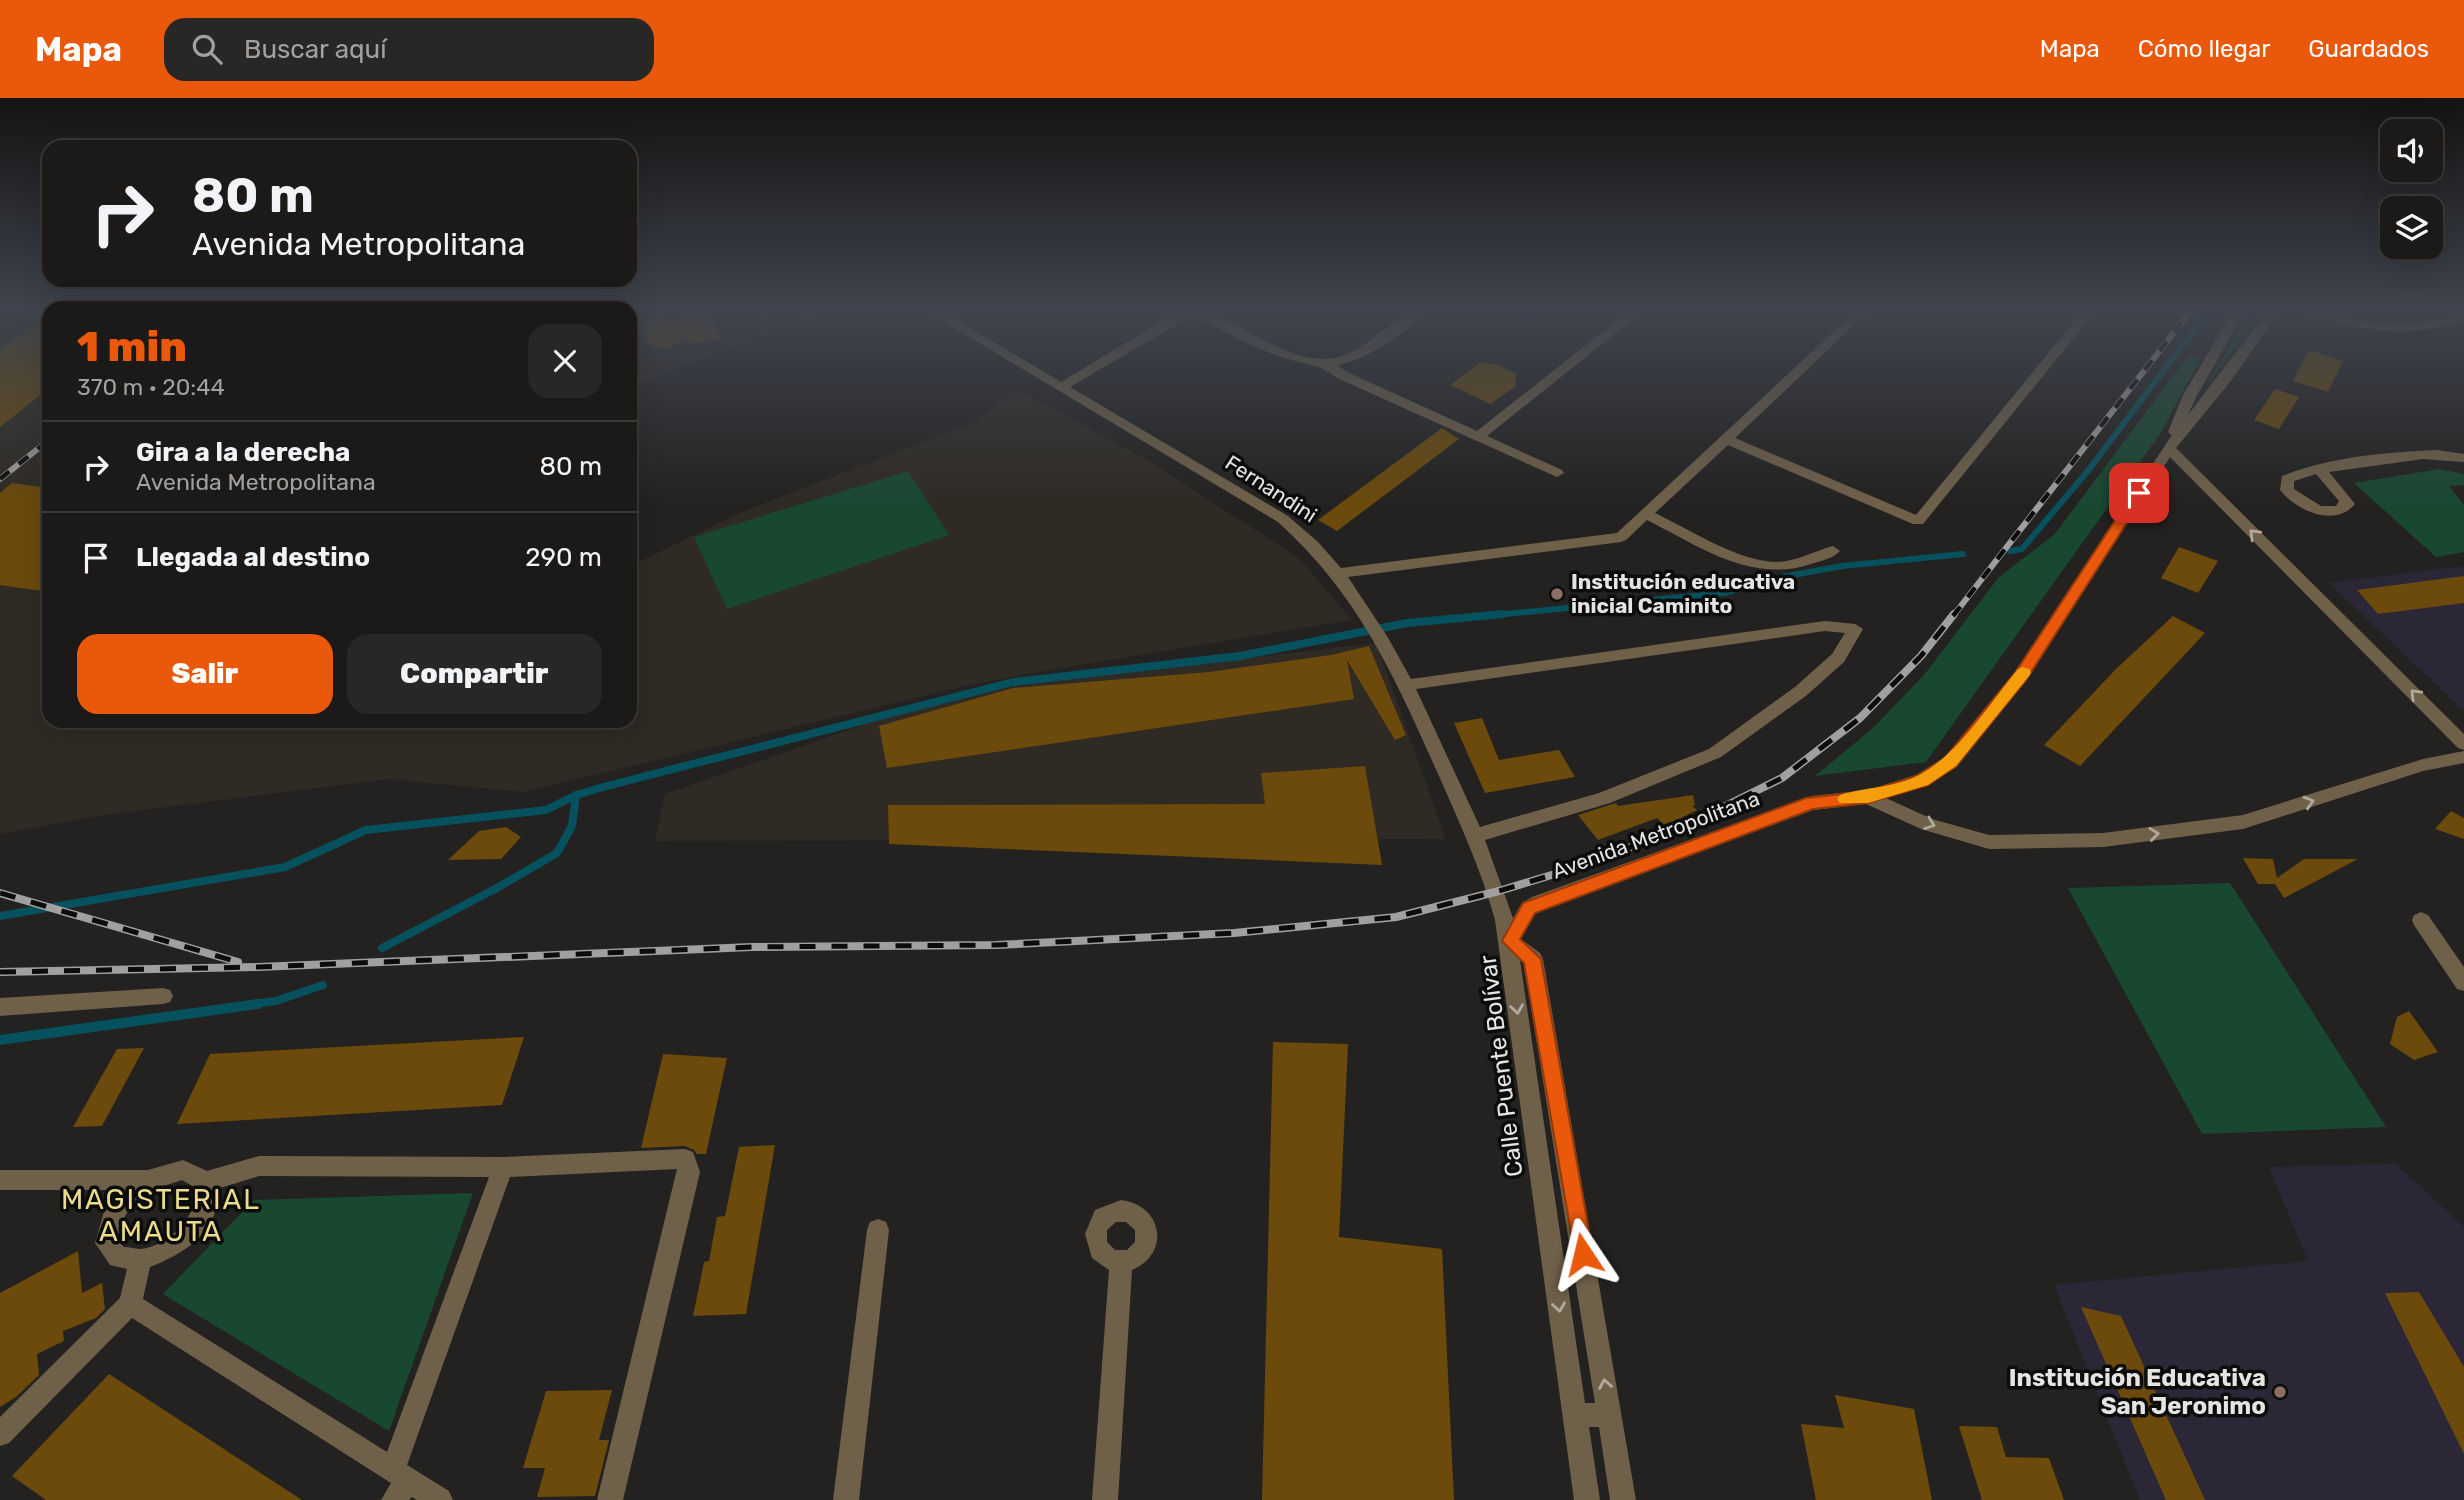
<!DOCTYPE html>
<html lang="es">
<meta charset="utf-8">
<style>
body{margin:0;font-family:Rubik,sans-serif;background:#282725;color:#f1f3f6;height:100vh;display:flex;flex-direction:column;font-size:26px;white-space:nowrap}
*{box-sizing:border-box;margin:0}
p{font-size:23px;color:#a0a1a2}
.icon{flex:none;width:38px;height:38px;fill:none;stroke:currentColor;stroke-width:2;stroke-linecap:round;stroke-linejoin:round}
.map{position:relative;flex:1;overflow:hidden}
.panel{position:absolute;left:42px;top:203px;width:595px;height:427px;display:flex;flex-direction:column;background:#1b1a18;border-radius:21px;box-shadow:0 7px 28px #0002,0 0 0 2px #393837}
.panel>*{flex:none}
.top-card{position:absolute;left:42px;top:42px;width:595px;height:147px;border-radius:21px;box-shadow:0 7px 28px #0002,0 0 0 2px #393837;background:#1b1a18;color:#f1f3f6;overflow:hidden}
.tools{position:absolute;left:2380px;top:21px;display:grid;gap:14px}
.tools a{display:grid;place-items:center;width:63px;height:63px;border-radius:14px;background:#1b1a18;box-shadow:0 7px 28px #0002,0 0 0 2px #393837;font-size:35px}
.pin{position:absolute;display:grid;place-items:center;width:60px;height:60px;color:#fff;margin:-30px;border-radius:14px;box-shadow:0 4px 10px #0006}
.me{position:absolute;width:77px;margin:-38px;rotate:350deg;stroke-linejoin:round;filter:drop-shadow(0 0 5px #0008)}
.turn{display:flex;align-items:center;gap:24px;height:147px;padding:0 35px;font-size:32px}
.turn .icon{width:91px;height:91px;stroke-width:2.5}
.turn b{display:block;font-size:49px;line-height:60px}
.round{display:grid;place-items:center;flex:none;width:74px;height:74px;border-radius:21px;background:#282725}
.headline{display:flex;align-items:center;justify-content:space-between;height:119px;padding:0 35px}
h1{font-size:42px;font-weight:800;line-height:52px;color:#ea580c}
.action{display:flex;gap:14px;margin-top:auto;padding:14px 35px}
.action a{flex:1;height:80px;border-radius:21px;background:#ea580c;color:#fff;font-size:28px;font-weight:800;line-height:80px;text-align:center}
.action a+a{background:#282725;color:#f1f3f6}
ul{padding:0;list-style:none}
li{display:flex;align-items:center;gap:21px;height:91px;padding:0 35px;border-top:2px solid #393837}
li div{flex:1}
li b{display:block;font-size:26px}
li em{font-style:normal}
header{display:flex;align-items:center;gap:42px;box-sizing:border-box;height:98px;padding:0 35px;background:#ea580c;color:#fff}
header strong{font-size:33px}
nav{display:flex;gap:38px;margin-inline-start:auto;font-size:24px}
.search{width:490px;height:63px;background:#282725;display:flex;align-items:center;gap:18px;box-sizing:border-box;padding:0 24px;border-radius:21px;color:#a0a1a2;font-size:26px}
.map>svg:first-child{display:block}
.built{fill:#2f2a23}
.education{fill:#2b2737}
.green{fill:#194831}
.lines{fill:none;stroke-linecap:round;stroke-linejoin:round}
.stream-far2{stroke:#05525e;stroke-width:6}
.stream-far1{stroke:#05525e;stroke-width:8}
.stream{stroke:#05525e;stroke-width:10}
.building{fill:#6b4a0b}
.minor{fill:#6f604a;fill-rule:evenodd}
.rail-far1-casing{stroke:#a2a09e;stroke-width:6}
.rail-casing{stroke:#a2a09e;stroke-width:8}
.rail-far1{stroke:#0c0c0b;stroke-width:4.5;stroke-dasharray:12;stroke-linecap:butt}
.rail{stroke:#0c0c0b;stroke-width:5;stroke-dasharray:16;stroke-linecap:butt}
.oneway{stroke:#b0a99e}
.route{fill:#ea580c;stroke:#983908;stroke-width:2}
.slow{fill:#f59e0b}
.education-dot{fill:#8d6e63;stroke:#0c0c0b;stroke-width:2.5}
.labels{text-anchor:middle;stroke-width:7;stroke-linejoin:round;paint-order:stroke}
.street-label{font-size:21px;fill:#e5e4e2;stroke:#0c0c0b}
.poi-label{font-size:21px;font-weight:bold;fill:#e5e4e2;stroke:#0c0c0b;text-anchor:start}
.near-street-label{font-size:24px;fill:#e5e4e2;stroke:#0c0c0b}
.near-poi-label{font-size:24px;font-weight:bold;fill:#e5e4e2;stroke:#0c0c0b;text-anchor:end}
.near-neighbourhood-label{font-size:28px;letter-spacing:2px;fill:#eadb8d;stroke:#0c0c0b}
</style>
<header>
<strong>Mapa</strong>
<div class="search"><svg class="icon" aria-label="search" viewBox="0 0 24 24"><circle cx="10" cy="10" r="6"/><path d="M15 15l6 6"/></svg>Buscar aquí</div>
<nav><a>Mapa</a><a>Cómo llegar</a><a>Guardados</a></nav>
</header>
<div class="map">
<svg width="2464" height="1402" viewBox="0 0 2464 1402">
<rect width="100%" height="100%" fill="#242220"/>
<g class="built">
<path d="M0,210H49V623H630V468L749,411L975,324L1017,291L1154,366L1300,461L1352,522L1032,575L956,590L524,694L389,681L97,718L0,736Z"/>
<path d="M630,210H833L630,289Z"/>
<path d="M1376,545L1446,741L655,743L665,696L883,620L1013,588Z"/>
</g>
<g class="education">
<path d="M2464,468V613L2329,485Z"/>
<path d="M2396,1066L2464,1129V1402H2140L2054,1187L2308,1163L2269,1069Z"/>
</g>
<g class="green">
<path d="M2252,210H2264L2206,289Z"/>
<path d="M2188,258L2201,260L2160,336L1926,664L1815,678L1872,631L1924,577L1999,479L2055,436Z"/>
<path d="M2440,371L2464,376V387L2449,388L2464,407V454L2436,459L2354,385Z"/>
<path d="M908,373L949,437L727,511L694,439Z"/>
<path d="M2230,785L2386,1029L2202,1036L2068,790Z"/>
<path d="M473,1095L389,1333L163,1196L254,1102Z"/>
</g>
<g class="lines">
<g class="stream-far2">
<path d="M2010,453L2022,451L2087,374L2211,210"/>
<path d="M1485,518L1724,495L1782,479L1842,468L1963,456"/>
</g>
<g class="stream-far1">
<path d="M0,818L285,769L366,732L546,712L576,697L607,688L1013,584L1240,558L1407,525L1503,516"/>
<path d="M382,850L497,790L557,755L572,728L576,697"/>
<path d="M245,907L276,903L323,887"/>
</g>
<path class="stream" d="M0,942L258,906"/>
</g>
<g class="building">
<path d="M682,210H703L712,221L721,241L695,245L684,240L667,251L651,248L642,233L648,223L662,219L678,221Z"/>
<path d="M49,213V290L0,329V252Z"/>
<path d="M2309,252L2343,263L2328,294L2293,283Z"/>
<path d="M1481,264L1495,266L1516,276L1515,289L1490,306L1450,287Z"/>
<path d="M2275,291L2299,299L2279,331L2254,322Z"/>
<path d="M1442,330L1459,341L1337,433L1318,422Z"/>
<path d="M12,385L49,390V494L0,487V395Z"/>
<path d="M2179,449L2218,463L2198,495L2161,480Z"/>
<path d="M2464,478V505L2378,516L2357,492Z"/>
<path d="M2173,518L2205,535L2080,668L2044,647L2116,571Z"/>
<path d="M1369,548L1406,637L1395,642L1347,562L1354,601L887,670L879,628L1013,590L1209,574L1331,557Z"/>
<path d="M1482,620L1499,662L1559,652L1575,679L1485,695L1454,625Z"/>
<path d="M1365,668L1382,767L889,746L888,707L1265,706L1261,675Z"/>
<path d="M1693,697L1695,707L1692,708L1697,712L1665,728L1657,720L1598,742L1578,717L1616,705L1618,708Z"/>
<path d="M2451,713L2464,720V741L2435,731Z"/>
<path d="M506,729L521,739L501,761L448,762L479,733Z"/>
<path d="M2243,760L2273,761L2277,780L2304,761H2358L2284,800L2275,786H2258Z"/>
<path d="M2409,913L2438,954L2414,962L2390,946L2397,919Z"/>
<path d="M524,939L502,1007L177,1026L210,956Z"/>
<path d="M1273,944L1348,946L1339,1139L1442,1151L1454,1402H1262Z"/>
<path d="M144,950L102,1028L73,1029L117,951Z"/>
<path d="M663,956L727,960L706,1056H697L694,1052L685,1048L641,1050Z"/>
<path d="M775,1047L746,1216L693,1218L704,1164L709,1163L717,1119L725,1118L739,1049Z"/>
<path d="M78,1153L82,1195L102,1185L105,1211L96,1220L63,1233L64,1243L37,1256L39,1277L16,1299L0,1309V1195Z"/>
<path d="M2419,1194L2464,1269V1356L2385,1195Z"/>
<path d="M2081,1209L2121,1218L2205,1402H2166Z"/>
<path d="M109,1276L302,1402H46L12,1378Z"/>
<path d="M612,1292L599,1342H609L595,1398L537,1399L545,1370H523L546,1293Z"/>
<path d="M1835,1297L1914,1311L1932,1402H1816L1801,1326L1844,1330Z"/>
<path d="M1959,1328L1997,1329L2006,1359L2049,1360L2064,1402H1982Z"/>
</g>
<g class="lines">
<g class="minor">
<path d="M921,210H936L1061,284L1183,210C1229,210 1274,262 1326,261C1367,260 1393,210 1430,210C1407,234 1370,261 1337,267L1347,274L1477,333L1633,210H1647L1487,338L1562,372L1564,375L1557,379L1337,280C1319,265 1304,267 1282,259C1251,249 1222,232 1193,217L1070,289L1288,418L1318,444L1341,470L1617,435L1859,210H1872L1735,340L1916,417L2085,210H2098L1923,426H1913L1728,347L1655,415C1689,431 1737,463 1776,464C1796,464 1814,453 1833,448L1840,453C1834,460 1821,463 1811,466C1751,486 1699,448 1647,422L1626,442L1621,444L1348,479L1387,538L1411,581L1825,523L1855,526L1863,531L1844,564L1807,597L1721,659L1610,705L1485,742L1513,820L1522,805L1532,799L1812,698L1868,692L1916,677L1945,659L2014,575L2172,337L2168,334L2183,297L2235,210H2247L2197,297L2188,317L2270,210H2282L2230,284L2176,350L2464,636V652L2458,650L2170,359L2026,583L1957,669L1928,687L1886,700L1932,721L1989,737L2103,735L2243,717L2423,661L2464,653V665L2423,673L2243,731L2103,749L1989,751L1921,731L1866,706L1813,712L1546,809L1536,815L1521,841L1540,855L1543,861L1636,1402H1610L1599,1329H1589L1600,1402H1574L1495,822C1481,771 1460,726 1439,678C1395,580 1360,498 1278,424ZM1825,533L1845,535L1832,556L1795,589L1709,651L1599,695L1480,729L1416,591ZM1520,862L1524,865L1595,1305H1585Z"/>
<path d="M2299,210C2323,210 2344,220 2368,224C2402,231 2431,224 2464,215V223C2417,237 2377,236 2329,222C2319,219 2307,216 2299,210Z"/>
<path d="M2437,352L2464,356V364L2423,361L2329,374L2355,406C2335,430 2297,413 2280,392L2282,378C2330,359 2386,354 2437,352ZM2316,376L2339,403L2336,408H2321L2294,391V383Z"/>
<path d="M2421,814L2428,817L2464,869V893L2457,891L2414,827L2412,822L2414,817Z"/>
<path d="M163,890L170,892L173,898L170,904L163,906L0,918V900Z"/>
<path d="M685,1051L693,1054L700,1074L623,1402H597L677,1071L510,1079L407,1367L449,1393L453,1402H417L412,1399L409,1402H381L391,1385L132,1220L9,1345L0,1348V1319L120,1200L127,1171L110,1167L95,1145L106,1107L118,1092H0V1072H148L183,1062L207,1073L259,1058L503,1059ZM259,1078L489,1079L387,1354L143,1201L150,1169C184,1156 222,1132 217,1091ZM182,1082L196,1090C198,1118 169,1148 141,1151C136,1151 129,1149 124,1149L118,1142C123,1104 148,1092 182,1082Z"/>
<path d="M1121,1102C1163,1107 1171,1156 1132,1172L1118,1402H1092L1109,1172L1092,1160L1085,1136L1095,1112ZM1116,1124H1126L1135,1132V1144L1127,1152H1115L1107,1144V1132Z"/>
<path d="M878,1121L886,1124L889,1132L859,1402H833L867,1132L870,1124Z"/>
</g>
<g class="rail-far1-casing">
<g id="rail-far1">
<path d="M0,381L49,342"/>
<path d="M1953,518L2193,210"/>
</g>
</g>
<g class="rail-casing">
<g id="rail">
<path d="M0,795L238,864"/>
<path d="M0,874L258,869L752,849L996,847L1234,835L1396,819L1499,793L1578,769L1681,730L1782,680L1860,620L1921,558L1954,516"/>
</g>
</g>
<use href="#rail-far1" class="rail-far1"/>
<use href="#rail" class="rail"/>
</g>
<defs><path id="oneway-chevron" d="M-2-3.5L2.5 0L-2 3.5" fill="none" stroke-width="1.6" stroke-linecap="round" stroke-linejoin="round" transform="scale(1.75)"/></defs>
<g class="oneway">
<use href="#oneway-chevron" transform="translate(2254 436) rotate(-135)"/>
<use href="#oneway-chevron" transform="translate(2415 596) rotate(-135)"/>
<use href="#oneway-chevron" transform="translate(2309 704) rotate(-17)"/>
<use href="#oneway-chevron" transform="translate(1930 726) rotate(20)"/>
<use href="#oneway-chevron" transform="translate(2154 736) rotate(-7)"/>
<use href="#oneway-chevron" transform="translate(1517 911) rotate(82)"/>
<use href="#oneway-chevron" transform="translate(1559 1209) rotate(82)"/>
<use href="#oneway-chevron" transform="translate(1605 1286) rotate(-100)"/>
</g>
<linearGradient id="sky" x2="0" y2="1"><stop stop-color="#141312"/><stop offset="0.52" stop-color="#3f444e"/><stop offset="1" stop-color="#3f444e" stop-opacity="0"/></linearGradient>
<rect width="2464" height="407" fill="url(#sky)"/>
<path class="route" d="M2139,391L2146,395L2026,582L1956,668L1928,687L1868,705L1813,711L1535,815L1520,841L1541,861L1593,1156L1590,1163L1583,1166L1576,1163L1524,865L1502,843L1523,805L1806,700L1868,693L1917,678L1945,660L2015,575L2135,392Z"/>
<path class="slow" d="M2023,569L2029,571L2031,574L2029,578L1956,668L1928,687L1868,705H1840L1837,701L1840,697C1865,689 1894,690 1919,677C1960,655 1989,606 2018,571Z"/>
<g class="education-dot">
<circle cx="1557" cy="496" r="7"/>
<circle cx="2280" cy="1294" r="7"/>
</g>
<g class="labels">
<g class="street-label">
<text transform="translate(1271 391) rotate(33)" y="7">Fernandini</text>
<text transform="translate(1656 737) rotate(-20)" y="7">Avenida Metropolitana</text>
</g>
<g class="poi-label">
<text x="1571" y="491">Institución educativa<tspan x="1571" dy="24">inicial Caminito</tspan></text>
</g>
<g class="near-street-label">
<text transform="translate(1501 968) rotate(-97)" y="8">Calle Puente Bolívar</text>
</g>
<g class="near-poi-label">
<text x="2266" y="1288">Institución Educativa<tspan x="2266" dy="28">San Jeronimo</tspan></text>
</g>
<g class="near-neighbourhood-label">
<text x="161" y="1111">MAGISTERIAL<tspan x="161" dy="32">AMAUTA</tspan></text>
</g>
</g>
</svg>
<div class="tools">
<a><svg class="icon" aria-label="sound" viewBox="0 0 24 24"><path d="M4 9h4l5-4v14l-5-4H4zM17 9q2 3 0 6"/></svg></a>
<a><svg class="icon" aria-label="layers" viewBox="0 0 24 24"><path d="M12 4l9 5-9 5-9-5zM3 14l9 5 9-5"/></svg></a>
</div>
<div class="pin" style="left:2139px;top:395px;background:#d93025"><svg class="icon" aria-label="arrive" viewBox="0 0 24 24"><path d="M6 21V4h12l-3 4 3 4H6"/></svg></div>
<svg class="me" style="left:1583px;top:1156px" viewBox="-20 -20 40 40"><path d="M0-17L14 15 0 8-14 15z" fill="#ea580c" stroke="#fff" stroke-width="4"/></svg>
<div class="top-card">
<div class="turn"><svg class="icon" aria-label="right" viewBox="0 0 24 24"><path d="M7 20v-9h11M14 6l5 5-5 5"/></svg><div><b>80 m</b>Avenida Metropolitana</div></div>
</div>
<section class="panel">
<div class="headline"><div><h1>1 min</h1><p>370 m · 20:44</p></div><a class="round"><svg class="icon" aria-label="close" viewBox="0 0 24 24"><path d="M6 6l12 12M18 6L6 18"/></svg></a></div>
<ul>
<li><svg class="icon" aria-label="right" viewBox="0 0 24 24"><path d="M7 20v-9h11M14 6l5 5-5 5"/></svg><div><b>Gira a la derecha</b><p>Avenida Metropolitana</p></div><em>80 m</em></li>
<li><svg class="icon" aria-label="arrive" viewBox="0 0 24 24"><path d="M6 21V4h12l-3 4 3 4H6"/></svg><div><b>Llegada al destino</b></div><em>290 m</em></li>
</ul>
<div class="action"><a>Salir</a><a>Compartir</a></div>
</section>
</div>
